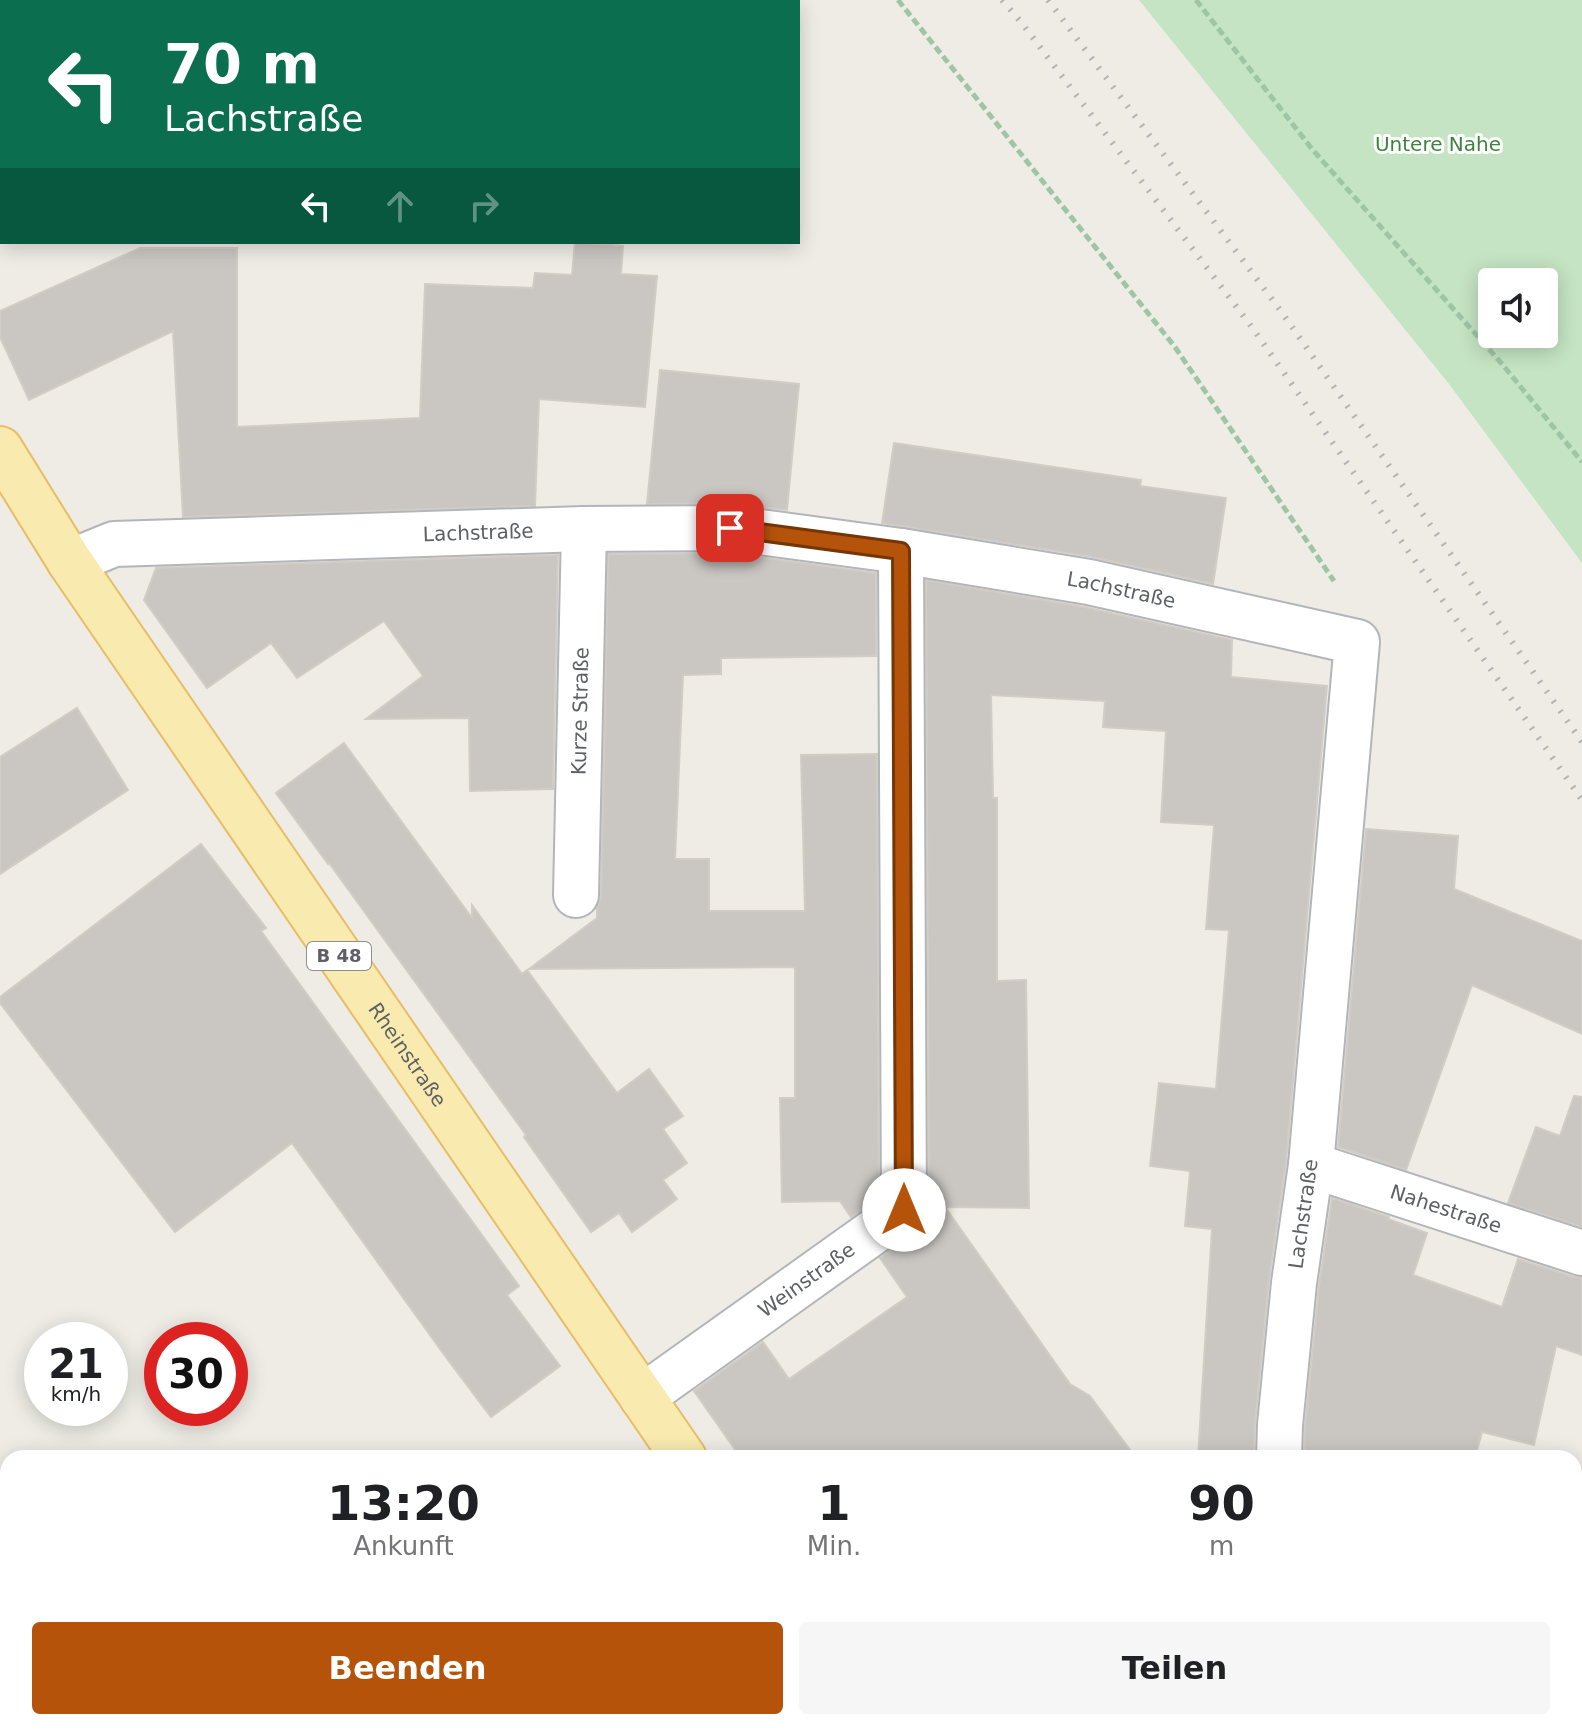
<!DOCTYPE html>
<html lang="de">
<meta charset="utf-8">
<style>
body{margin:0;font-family:"DejaVu Sans",sans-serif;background:#f6f6f6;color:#202124;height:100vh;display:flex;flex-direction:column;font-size:30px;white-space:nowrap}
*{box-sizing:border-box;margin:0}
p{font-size:26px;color:#757577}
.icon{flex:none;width:44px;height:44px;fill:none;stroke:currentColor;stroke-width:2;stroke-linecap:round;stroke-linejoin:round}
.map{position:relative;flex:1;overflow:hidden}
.details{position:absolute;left:0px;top:1450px;width:1582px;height:280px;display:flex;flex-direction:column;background:#fff;border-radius:24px 24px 0 0;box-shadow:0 4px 20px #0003}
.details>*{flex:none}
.hud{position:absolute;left:0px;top:0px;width:800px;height:244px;box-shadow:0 4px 20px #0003;background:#0b6e4f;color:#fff;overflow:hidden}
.tools{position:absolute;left:1478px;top:268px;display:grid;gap:16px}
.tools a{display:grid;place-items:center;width:80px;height:80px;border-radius:8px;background:#fff;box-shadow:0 4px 20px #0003;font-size:40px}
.speed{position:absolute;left:24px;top:1322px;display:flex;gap:16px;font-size:40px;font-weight:700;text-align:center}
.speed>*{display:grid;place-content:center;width:104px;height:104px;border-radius:50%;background:#fff;box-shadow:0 4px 20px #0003;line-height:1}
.speed small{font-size:20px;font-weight:400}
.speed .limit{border:12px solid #d22;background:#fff;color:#111}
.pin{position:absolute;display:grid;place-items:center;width:68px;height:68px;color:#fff;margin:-34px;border-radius:16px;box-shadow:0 4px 12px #0006}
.me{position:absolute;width:88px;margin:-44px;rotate:0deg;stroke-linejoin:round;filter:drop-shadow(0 0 6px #0008)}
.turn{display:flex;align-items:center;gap:28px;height:168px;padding:0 32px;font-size:36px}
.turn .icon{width:104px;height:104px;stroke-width:2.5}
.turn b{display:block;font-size:56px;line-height:68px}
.lanes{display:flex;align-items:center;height:76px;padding:0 32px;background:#0003;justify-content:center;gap:40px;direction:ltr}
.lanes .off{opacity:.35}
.eta{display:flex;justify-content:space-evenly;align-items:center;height:136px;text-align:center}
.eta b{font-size:48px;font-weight:600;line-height:56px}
.button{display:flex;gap:16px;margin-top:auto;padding:16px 32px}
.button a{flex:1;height:92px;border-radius:8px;background:#b45309;color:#fff;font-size:32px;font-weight:600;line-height:92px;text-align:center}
.button a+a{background:#f6f6f6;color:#202124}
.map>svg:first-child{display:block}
.green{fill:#c5e4c3;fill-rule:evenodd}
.building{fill:#cac6c2;stroke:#d2cdc4;stroke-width:2}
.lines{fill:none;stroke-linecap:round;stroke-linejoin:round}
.lane-casing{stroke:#b2b5b9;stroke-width:40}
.street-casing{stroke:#b2b5b9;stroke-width:48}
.primary-casing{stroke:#e7bd65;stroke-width:48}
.path{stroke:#9dc5a6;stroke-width:5;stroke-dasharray:8 4;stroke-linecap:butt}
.lane{stroke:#fff;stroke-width:36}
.street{stroke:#fff;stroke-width:44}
.primary{stroke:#f9eaaf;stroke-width:44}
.rail{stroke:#b3b4b4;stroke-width:6;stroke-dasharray:2 10;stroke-linecap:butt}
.route-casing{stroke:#753606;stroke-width:20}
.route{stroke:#b45309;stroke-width:14}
.labels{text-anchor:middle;stroke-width:6;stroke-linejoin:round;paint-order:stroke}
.shield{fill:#fff;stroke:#8e9092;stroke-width:2}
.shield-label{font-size:18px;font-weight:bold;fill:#5d6064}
.park-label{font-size:20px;fill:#3c843c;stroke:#fff}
.street-label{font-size:20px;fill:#5d6064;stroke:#fff}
</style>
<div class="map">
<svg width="1582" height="1730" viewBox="0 0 1582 1730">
<rect width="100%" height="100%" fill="#eeece5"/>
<path class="green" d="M1139,0H1582V563L1449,384ZM1492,282H1544V334H1492Z"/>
<g class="building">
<path d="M575,242L623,246L621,274L657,276L645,407L539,399L535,506L183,517L173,331L29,400L0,337V311L140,248H237V427L420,418L425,284L533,288L535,273L572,275Z"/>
<path d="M660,370L799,384L787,510L730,503L647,504Z"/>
<path d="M894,443L1141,480L1140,486L1226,498L1213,584L1093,557L882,523Z"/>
<path d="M728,553L876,573V656L721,658V674L683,675L675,859H709V911H805L801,755L877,754L879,1197L851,1217L840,1201L782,1202L780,1098H795V967L529,969L597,918V909L601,896L608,554Z"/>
<path d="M558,555L553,789L470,791L469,718L366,719L423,676L384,621L297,678L271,643L207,688L144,600L156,568Z"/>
<path d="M926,580L1084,607L1232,640L1231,677L1327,686L1286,1162L1269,1280L1255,1423L1254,1458H1198L1212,1229L1185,1226L1190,1171L1150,1166L1159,1083L1216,1089L1229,930L1206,929L1214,825L1161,822L1166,731L1103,727L1105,701L991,695L993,798H997V981L1026,980L1029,1208L945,1207L1070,1384L1090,1396L1136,1458H741L694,1391L763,1342L789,1379L907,1297L880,1258L919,1230L926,1221L929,1210Z"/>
<path d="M77,708L128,790L0,874V757Z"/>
<path d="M344,743L472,918V905L522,974L527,970L617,1093L649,1069L683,1116L663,1129L687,1163L663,1180L677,1199L632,1232L619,1213L591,1232L524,1137L526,1135L329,863L328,864L276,793Z"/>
<path d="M1366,829L1458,836L1454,889L1582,941V1034L1472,985L1406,1170L1338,1147Z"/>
<path d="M201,844L266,928L261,931L519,1286L507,1295L560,1366L491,1417L445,1356L292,1143L175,1232L0,1003V997Z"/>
<path d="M1574,1096L1582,1097V1227L1508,1203L1536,1127L1560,1136Z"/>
<path d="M1332,1198L1389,1217L1388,1219L1427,1233L1413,1275L1502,1307L1518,1259L1574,1277H1582V1355L1556,1346L1534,1445L1482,1432L1475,1458H1304L1305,1427L1319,1286Z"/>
</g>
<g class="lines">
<g class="lane-casing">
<path id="lane" d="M1574,1706L1582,1707"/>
</g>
<g class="street-casing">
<g id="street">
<path id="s1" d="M70,562L114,544L584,529L730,528L901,551L1089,582L1357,642L1311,1165L1294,1283L1280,1425L1279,1458"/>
<path id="s2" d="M576,895L584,529"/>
<path id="s3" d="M1311,1165L1582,1253"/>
<path id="s4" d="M642,1397L904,1210L901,551"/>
<path d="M1305,1722L1308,1730"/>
</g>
</g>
<g class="primary-casing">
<g id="primary">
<path id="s5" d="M0,449L70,562L684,1458"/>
<path d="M867,1722L873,1730"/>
</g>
</g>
<g class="path">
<path d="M898,0L1175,347L1334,581"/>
<path d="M1196,0L1312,149L1502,364L1582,462"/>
</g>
<use href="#lane" class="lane"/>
<use href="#street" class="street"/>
<use href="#primary" class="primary"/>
<g class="rail">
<path d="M1002,0L1021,22L1254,330L1582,800"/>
<path d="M1048,0L1283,314L1582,742"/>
</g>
</g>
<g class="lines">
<g class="route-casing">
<path id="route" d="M730,528L901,551L904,1210"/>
</g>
<use href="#route" class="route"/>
</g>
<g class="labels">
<rect class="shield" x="307" y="942" width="64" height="28" rx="6"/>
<g class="shield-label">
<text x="339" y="962">B 48</text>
</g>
<g class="park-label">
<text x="1438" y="151">Untere Nahe</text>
</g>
<g class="street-label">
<text dy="7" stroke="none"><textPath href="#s1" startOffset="412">Lachstraße</textPath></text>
<text dy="7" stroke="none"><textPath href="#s1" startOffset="1060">Lachstraße</textPath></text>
<text dy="7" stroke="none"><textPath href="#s2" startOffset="184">Kurze Straße</textPath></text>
<text dy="7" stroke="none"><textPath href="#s5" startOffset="730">Rheinstraße</textPath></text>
<text dy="7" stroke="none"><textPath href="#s3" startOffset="142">Nahestraße</textPath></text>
<text transform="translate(1303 1214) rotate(-82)" y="7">Lachstraße</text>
<text dy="7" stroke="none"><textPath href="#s4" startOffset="202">Weinstraße</textPath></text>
</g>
</g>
</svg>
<div class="tools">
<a><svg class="icon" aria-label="sound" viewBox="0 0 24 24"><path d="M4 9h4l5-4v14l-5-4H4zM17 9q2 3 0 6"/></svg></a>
</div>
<div class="speed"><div>21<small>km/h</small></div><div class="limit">30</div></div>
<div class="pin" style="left:730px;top:528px;background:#d93025"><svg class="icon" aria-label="arrive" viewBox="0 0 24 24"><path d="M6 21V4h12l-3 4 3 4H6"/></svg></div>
<svg class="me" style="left:904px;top:1210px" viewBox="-20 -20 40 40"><circle r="19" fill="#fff"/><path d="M0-13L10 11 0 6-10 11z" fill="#b45309"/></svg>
<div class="hud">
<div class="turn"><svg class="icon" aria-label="left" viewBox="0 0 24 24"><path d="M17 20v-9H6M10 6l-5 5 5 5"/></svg><div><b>70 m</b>Lachstraße</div></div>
<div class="lanes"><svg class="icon" aria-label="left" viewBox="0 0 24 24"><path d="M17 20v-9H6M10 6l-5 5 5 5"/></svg><svg class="icon off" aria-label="ahead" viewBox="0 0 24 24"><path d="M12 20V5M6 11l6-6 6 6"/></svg><svg class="icon off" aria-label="right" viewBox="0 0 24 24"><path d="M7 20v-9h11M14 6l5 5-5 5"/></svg></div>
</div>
<section class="details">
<div class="eta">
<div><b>13:20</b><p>Ankunft</p></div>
<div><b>1</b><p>Min.</p></div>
<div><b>90</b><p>m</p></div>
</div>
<div class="button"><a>Beenden</a><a>Teilen</a></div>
</section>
</div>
